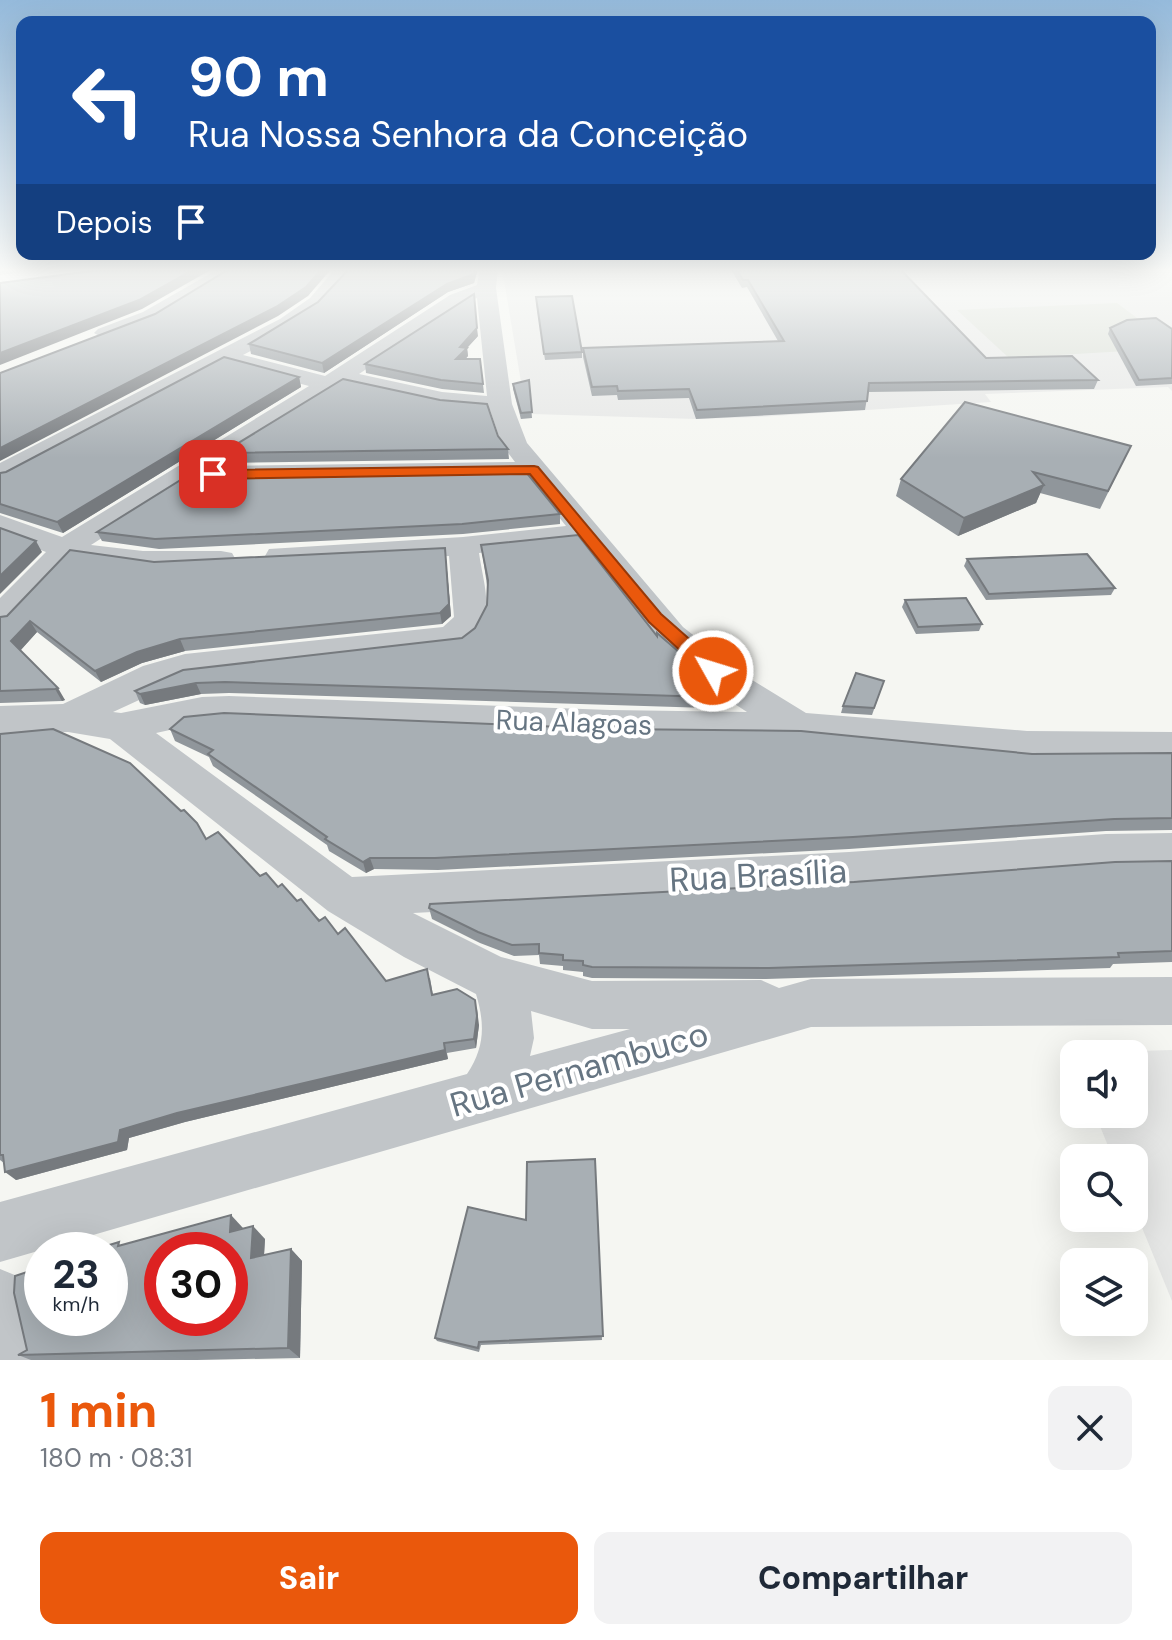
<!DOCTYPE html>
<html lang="pt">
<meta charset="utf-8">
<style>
body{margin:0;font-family:"DM Sans",sans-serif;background:#f2f2f3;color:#1f2937;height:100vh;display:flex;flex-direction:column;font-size:30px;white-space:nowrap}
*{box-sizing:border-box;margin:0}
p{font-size:26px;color:#747a83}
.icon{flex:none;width:44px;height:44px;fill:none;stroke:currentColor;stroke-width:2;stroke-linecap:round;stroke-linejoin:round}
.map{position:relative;height:1360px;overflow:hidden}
.side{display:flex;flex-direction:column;background:#fff;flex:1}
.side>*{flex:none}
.guide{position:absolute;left:16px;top:16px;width:1140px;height:244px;border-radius:16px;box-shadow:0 8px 32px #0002;background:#1a4fa0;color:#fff;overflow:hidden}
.controls{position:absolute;left:1060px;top:1040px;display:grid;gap:16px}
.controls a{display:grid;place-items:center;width:88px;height:88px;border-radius:16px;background:#fff;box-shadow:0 8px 32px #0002;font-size:40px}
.speed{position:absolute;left:24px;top:1232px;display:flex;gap:16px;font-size:40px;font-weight:700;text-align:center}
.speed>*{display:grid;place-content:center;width:104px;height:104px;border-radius:50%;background:#fff;box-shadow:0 8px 32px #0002;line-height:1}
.speed small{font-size:20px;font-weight:400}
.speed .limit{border:12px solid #d22;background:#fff;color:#111}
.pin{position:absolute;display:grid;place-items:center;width:68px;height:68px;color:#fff;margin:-34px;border-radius:16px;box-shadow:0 4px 12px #0006}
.me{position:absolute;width:88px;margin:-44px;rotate:309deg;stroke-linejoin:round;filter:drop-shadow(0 0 6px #0008)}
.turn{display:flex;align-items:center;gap:28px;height:168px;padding:0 40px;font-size:36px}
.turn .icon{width:104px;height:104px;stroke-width:2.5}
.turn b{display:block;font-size:56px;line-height:68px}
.then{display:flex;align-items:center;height:76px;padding:0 40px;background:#0003;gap:16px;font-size:30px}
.round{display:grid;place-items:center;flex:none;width:84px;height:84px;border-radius:16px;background:#f2f2f3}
.overview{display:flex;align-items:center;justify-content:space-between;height:136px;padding:0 40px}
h1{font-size:48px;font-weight:800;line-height:60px;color:#ea580c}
.cta{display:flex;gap:16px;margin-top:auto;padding:16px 40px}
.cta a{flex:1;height:92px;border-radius:16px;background:#ea580c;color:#fff;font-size:32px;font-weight:800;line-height:92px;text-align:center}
.cta a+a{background:#f2f2f3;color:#1f2937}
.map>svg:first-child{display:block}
.built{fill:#e6e7e6}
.green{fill:#d7dcd3}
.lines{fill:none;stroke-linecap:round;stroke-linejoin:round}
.major-casing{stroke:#b4b8bc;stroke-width:4}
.minor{fill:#c1c5c8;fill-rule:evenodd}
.major{fill:#fff;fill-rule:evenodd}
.wall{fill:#90969b}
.shaded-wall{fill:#767a7e}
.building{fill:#a8afb4;stroke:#767a7e;stroke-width:2;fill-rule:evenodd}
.route{fill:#ea580c;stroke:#983908;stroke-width:2}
.labels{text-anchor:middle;stroke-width:8;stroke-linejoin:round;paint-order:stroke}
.street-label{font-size:28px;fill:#667582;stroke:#fff}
.near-street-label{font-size:34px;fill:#667582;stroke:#fff}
</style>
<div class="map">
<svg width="1172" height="1360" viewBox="0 0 1172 1360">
<rect width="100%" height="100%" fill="#f5f6f2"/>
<g class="built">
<path d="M502,268H1172V391L1168,387L985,394L991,402L758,417L696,419L532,414L520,419L522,388Z"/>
<path d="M1172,1050V1301L1134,1208V1158H1113L1095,1114H1134V1054H1074V1062L1070,1053Z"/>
</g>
<path class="green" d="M1117,303L1145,324L1143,350L1009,358L957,310Z"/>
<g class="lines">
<g class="major-casing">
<path id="major" d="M51,268H109L98,275L0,289V275Z"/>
</g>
<g class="minor">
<path d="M220,268H242L157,320L105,339L94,333L98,329L143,312Z"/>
<path d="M336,268H355C323,312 290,330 243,355L325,376L450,295L477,285L480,268H498L496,288L512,404L527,443L683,627L744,675L806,713L1027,731L1172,732V762L1027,761L798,740L610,738L229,722L202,723L156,733L352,877L849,852L1106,834L1172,833V869L1106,870L849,890L413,913L501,957L592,981L761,980L779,988L811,979L1172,977V1025L811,1027L0,1262V1202L467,1074C485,1047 485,1024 476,994L404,957L328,911L110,739L68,732L0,734V706L63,704L143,666L185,654L443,627L454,617L449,556L280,565L269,563L265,556L269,549L463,537L566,526L528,478L189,482L91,545L143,551H221L232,553L236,560L232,567C183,579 121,571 73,559L12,625L0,628V598L46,552L0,534V515L62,537L309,386L226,364L10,480L0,482V463L280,319L310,298ZM477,298L487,396L442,392L359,374L464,303ZM344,385L442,406L490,410L502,445L515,462L214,466ZM579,543L659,643L718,693L747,712L610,710L229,696L202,697L121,713L113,712L187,678L463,646C499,624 484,588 479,553ZM531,1011L592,1029H630L530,1056L534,1038Z"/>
<path d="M0,1269L22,1278L31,1300L46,1360H0Z"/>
</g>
<use href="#major" class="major"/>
</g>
<g class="wall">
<path d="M350,268H478L474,283L448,292L324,373L251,354L249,344L318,302Z"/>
<path d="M730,268H899L986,358L1098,380L1094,389L868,392L865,410L696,419L689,398L618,400L617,395L592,396L583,357V348L778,341L747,287L742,288Z"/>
<path d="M536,302L582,352V358L545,360Z"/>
<path d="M1110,328L1172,329V384L1136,386L1108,334Z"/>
<path d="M478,336L467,348L468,356L465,359H480L484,393L442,389L366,373L365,364Z"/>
<path d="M299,377L301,387L63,533L0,513V473L6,472Z"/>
<path d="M529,380L532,418L521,419L513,389V384Z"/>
<path d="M1131,446L1100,509L1040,493L1036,503L958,536L896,496L901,479Z"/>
<path d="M508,449L509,459L225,463L222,453Z"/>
<path d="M560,514V524L463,534L159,549L102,541L97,532Z"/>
<path d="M481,545L656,634L710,697L708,708L229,693L201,694L145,705L140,703L135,691L462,638L475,628L487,605V585Z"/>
<path d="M446,559L451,616L442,624L185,651L142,663L101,682L37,632L20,651L65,700L62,701L0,703V617L7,616L154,562Z"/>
<path d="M967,559L1115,588L1111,595L986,600L964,566Z"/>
<path d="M905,600L982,624L979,631L916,634L902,607Z"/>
<path d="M884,681L872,715L841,713L843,706Z"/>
<path d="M170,729L1032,754L1172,753V830L1106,831L849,849L438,870L374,869L366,873L329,851L327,845L213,766L209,757L175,741Z"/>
<path d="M0,734L206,839L278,887L297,901L338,934L386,981L430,978L433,995L479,1025L476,1048L447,1053L448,1059L185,1122L129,1138L127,1150L16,1180L4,1163L0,1160Z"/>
<path d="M1172,861V962L1113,964L1110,968L766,979L592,978L583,976V972L563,970V966L540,964L539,955L514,956L480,943L432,919L429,908Z"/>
<path d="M595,1159L602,1340L481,1345L479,1352L437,1341L435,1338L526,1220Z"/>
<path d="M243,1229L265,1239L264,1255L291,1249L302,1261L300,1358L197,1360H31L18,1355Z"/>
</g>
<g class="shaded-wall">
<path d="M0,268H21V269L0,273Z"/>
<path d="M196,268H214L142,309L0,365V353Z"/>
<path d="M323,268H332L308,296L278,316L0,461V448Z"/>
<path d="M475,268H478L474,283L448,292L324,373L322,363L447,284Z"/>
<path d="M477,328L478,336L467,348L468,356L457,368L456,359L460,347Z"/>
<path d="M299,377L301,387L63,533L57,522Z"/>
<path d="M1044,485L1036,503L958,536L964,518Z"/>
<path d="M36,541L42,552L0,594V576Z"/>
<path d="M445,548L451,616L442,624L440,613Z"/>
<path d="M30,621L37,632L18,653L11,641Z"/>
<path d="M180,639L185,651L142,663L101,682L95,671L137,652Z"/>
<path d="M196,683L201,694L145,705L140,694Z"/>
<path d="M58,688L65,700L62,701L55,689Z"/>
<path d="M370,858L374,869L366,873L363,862Z"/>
<path d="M477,1009L479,1025L476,1048L474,1039Z"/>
<path d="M444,1043L448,1059L185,1122L129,1138L127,1150L16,1180L5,1172L120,1130L177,1113Z"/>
<path d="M231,1215L243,1228L230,1232Z"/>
<path d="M253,1226L265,1239L263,1270L251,1258Z"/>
<path d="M291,1249L302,1261L300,1358L288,1348Z"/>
</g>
<g class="building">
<path d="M114,268H196L139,300L0,353V283Z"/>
<path d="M231,268H323L306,287L276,307L0,448V373L155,314Z"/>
<path d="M350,268H475L474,274L447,284L322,363L249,344L318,302Z"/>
<path d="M736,268H899L986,358L1072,356L1098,380L869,383L867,401L697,410L689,389L618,391L617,386L592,387L583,348L784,341L748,280H743Z"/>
<path d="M474,294L477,328L460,347L467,348L456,359H480L483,384L441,380L365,364Z"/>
<path d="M572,296L582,352L544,354L536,297Z"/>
<path d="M1156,318L1172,329V378L1139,380L1110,328L1127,320Z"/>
<path d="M224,357L299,377L57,522L0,504V473L6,472Z"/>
<path d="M343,379L440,400L487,404L498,436L508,449L222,453Z"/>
<path d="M529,380L532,412L521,413L513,384Z"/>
<path d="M965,402L1131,446L1108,491L1033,472L1044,485L964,518L901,479Z"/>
<path d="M526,472L560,514L462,524L155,539L97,532L187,476Z"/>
<path d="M0,528L36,541L0,576Z"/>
<path d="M578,535L657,636V633L708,677L710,697L225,682L196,683L140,694L135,691L183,670L462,638L475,628L487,605L488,580L481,545Z"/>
<path d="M445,548L449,604L440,613L180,639L137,652L95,671L30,621L11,641L58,688L55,689L0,691V617L7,616L70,550L154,562Z"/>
<path d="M1087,554L1115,588L989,594L967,559Z"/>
<path d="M966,598L982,624L918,627L905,600Z"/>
<path d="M856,673L884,681L874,708L843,706Z"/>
<path d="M224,713L610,729L801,731L1032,754L1172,753V818L1114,819L853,837L435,858H370L363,862L325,839L327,837L208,754L213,750L170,729L184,717Z"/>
<path d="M53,729L130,763L181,811L184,810L197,823L206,839L218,832L260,876L266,873L278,887L282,884L297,901L301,899L319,921L325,917L338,934L345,928L386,981L427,969L432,995L457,989L475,1000L477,1016L474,1039L444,1043L445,1050L177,1113L120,1130L118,1142L5,1172L3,1155H0V734Z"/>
<path d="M1172,861V951L1118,953L1119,957L769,968L592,967L583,965V961L563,960V955L539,953V944L512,945L478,932L429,908L430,904L854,882L1115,862Z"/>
<path d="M595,1159L603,1336L479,1342L478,1348L435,1338L468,1207L526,1220L527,1162Z"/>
<path d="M231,1215L230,1232L253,1226L251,1258L291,1249L288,1348L18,1355L27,1350L14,1293L15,1276L42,1267V1318H110V1250H93L119,1242L118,1246ZM162,1250H230V1318H162Z"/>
</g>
<linearGradient id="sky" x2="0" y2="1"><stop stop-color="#95badb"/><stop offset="0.59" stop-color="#fafbf9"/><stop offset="1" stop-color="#fafbf9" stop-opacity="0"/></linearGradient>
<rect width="1172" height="458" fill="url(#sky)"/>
<path class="route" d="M534,466L538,467L661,614L720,666L722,671L720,675H707L649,622L530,474L213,479L206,474L213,470Z"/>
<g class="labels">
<g class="street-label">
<text transform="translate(574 722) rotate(2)" y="10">Rua Alagoas</text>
</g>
<g class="near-street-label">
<text transform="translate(758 875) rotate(-3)" y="12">Rua Brasília</text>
<text transform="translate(579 1069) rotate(-16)" y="12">Rua Pernambuco</text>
</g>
</g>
</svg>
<div class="controls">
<a><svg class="icon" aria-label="sound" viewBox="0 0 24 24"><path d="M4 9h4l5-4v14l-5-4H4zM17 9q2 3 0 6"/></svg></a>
<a><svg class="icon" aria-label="search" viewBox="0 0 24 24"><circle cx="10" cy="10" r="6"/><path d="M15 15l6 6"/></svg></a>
<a><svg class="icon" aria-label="layers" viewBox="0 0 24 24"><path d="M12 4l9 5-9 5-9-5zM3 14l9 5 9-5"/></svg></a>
</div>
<div class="speed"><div>23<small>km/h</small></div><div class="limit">30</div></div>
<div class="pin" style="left:213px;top:474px;background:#d93025"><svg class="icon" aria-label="arrive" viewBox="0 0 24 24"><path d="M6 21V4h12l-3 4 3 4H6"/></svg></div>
<svg class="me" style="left:713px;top:671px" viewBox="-20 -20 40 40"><circle r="17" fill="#ea580c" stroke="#fff" stroke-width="3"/><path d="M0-11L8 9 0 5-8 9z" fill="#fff"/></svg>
<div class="guide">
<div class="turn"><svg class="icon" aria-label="left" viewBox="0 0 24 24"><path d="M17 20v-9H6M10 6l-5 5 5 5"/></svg><div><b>90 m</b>Rua Nossa Senhora da Conceição</div></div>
<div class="then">Depois<svg class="icon" aria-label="arrive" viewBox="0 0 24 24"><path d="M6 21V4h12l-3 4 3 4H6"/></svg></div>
</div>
</div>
<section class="side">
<div class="overview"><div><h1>1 min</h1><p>180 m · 08:31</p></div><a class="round"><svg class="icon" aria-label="close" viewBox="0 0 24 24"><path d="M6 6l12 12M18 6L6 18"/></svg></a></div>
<div class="cta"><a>Sair</a><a>Compartilhar</a></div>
</section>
